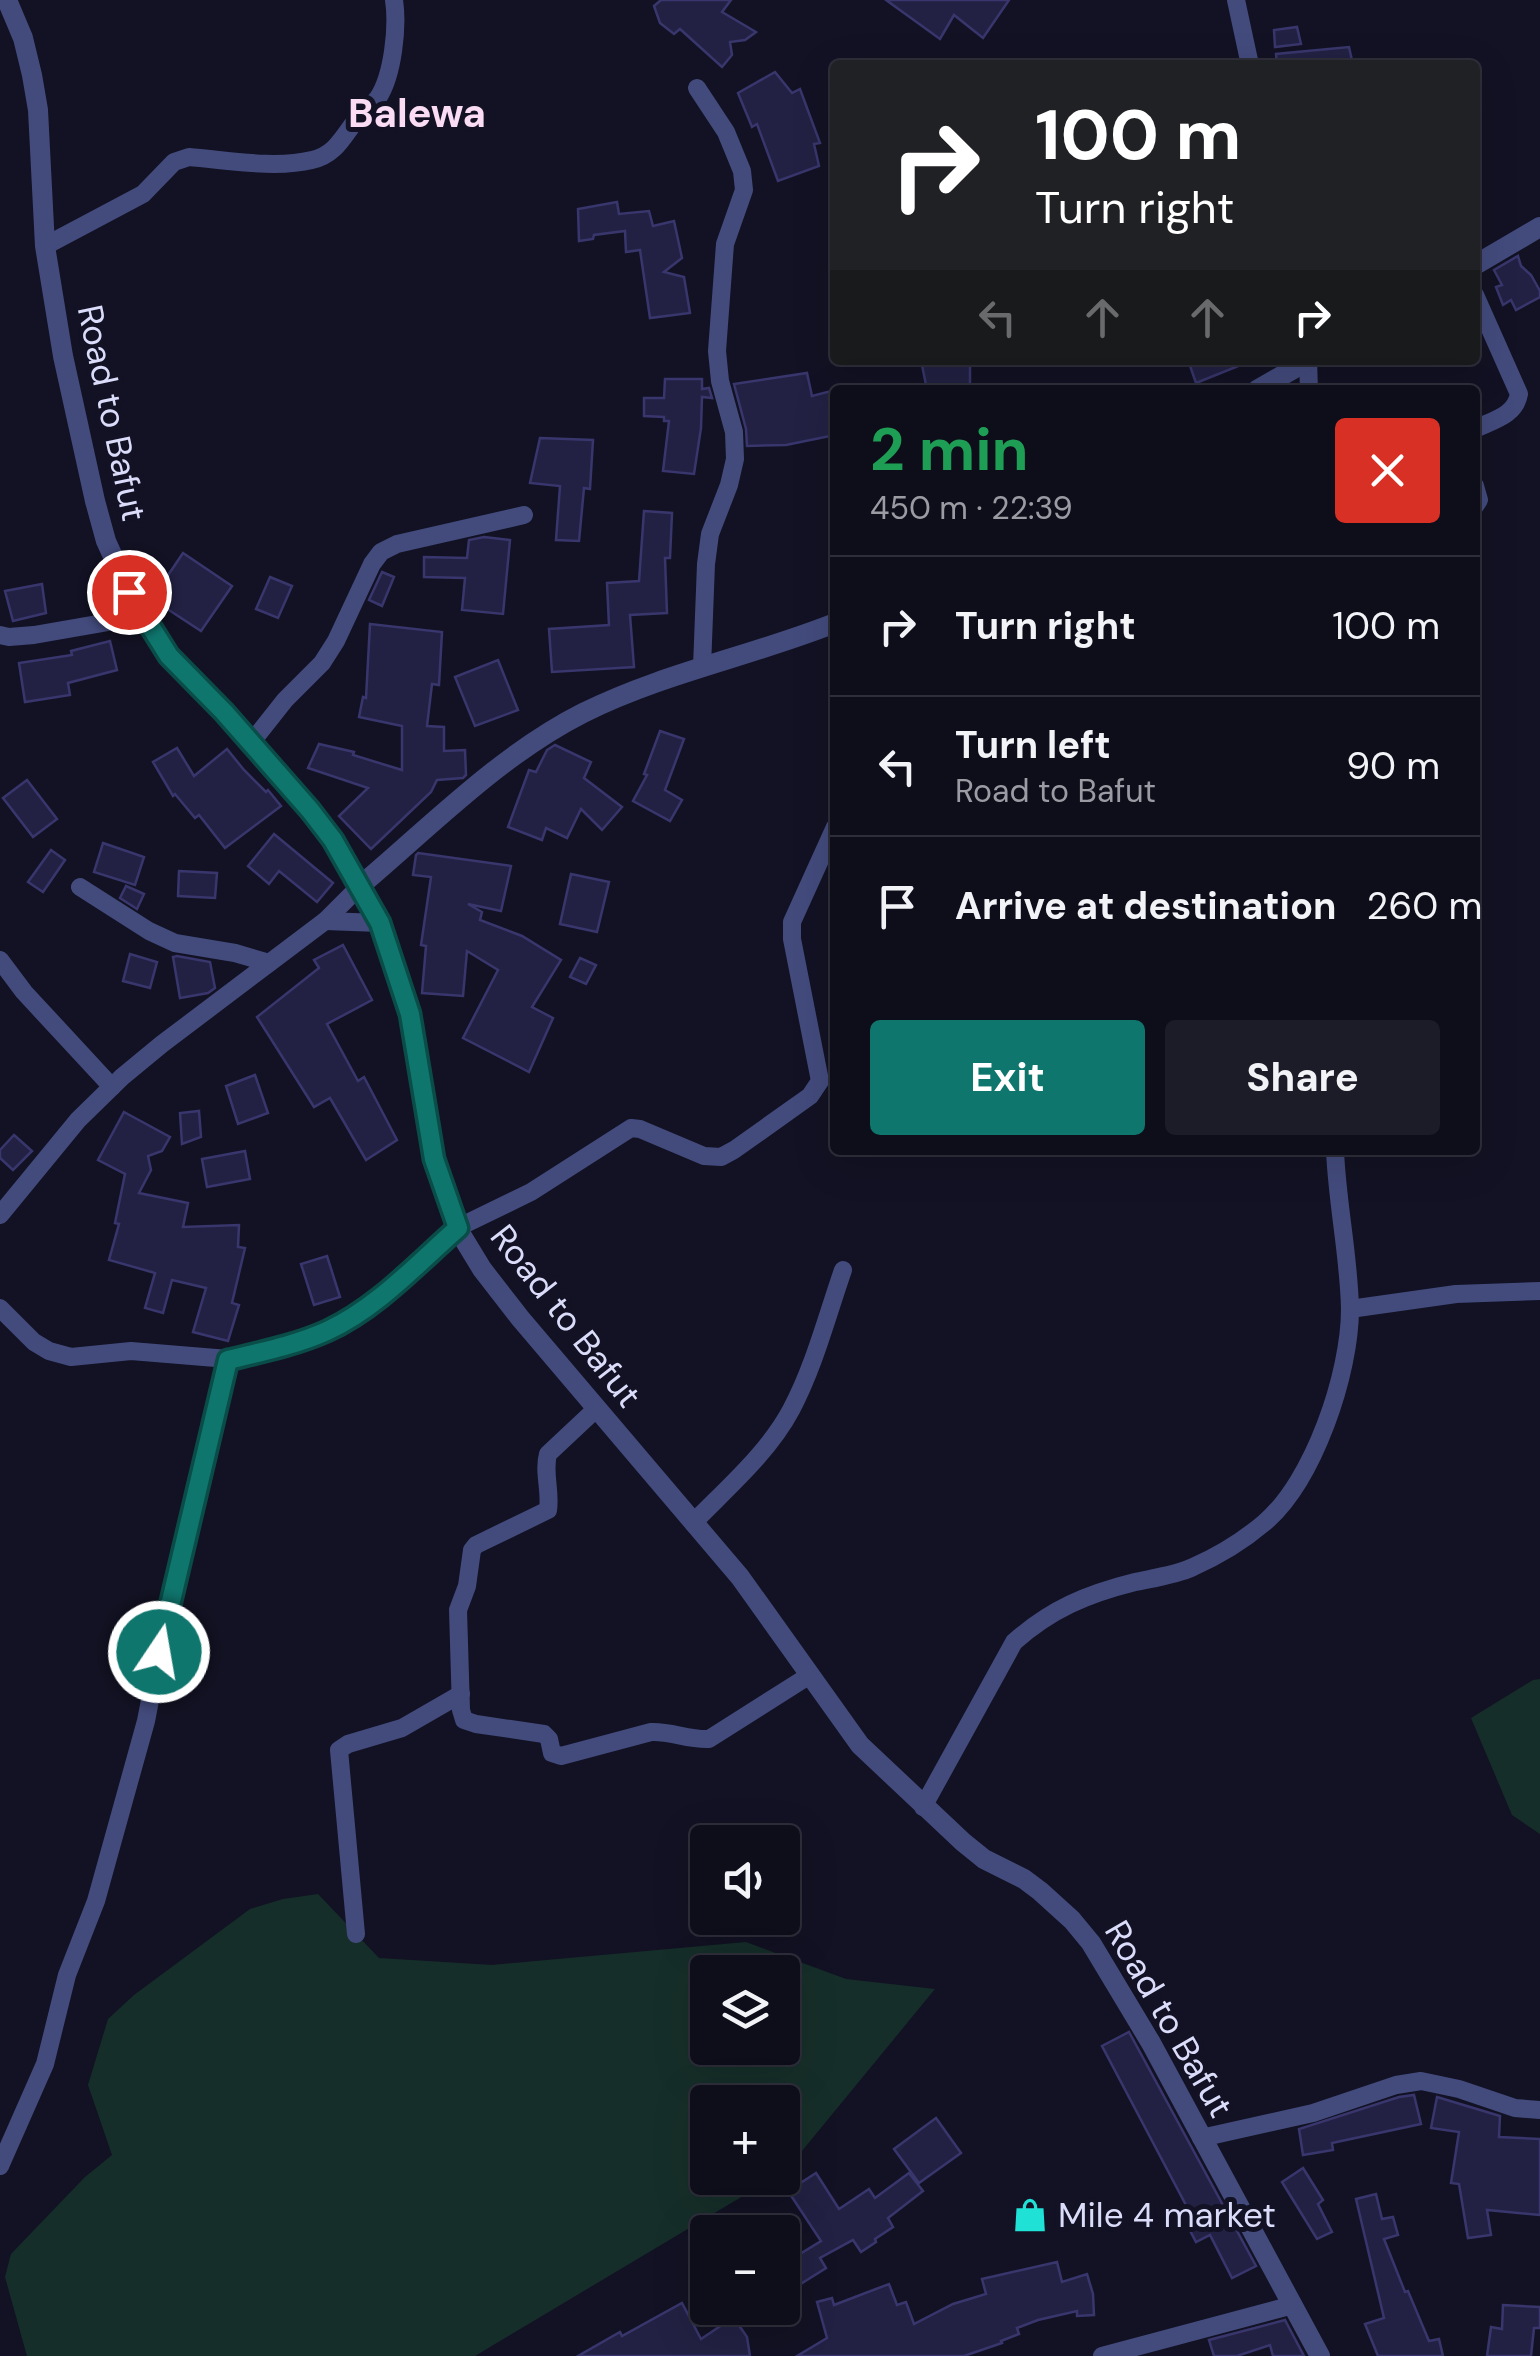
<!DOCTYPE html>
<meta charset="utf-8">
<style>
body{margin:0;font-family:"DM Sans",sans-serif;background:#1c1c28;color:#f1f3f6;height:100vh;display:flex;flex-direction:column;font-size:38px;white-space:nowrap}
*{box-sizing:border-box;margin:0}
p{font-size:32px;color:#9b9ca3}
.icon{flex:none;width:55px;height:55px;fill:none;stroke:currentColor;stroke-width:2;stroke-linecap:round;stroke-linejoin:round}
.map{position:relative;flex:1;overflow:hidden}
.details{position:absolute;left:830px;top:385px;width:650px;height:770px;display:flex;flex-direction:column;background:#0e0e1b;border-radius:10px;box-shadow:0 10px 40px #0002,0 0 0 2px #2e2e3a}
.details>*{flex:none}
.guide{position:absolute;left:830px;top:60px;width:650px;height:305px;border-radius:10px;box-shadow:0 10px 40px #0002,0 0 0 2px #2e2e3a;background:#202124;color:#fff;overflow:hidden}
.fabs{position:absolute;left:690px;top:1825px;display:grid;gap:20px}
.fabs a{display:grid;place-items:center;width:110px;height:110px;border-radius:10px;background:#0e0e1b;box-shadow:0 10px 40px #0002,0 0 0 2px #2e2e3a;font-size:50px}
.pin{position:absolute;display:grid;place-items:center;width:85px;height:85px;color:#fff;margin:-42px;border:5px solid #fff;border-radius:50%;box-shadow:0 2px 10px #0007}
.me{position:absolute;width:110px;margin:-55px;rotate:12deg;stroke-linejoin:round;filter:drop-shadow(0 0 8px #0008)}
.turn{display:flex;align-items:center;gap:35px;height:210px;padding:0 40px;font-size:45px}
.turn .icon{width:130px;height:130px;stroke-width:2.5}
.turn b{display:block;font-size:70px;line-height:85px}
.lanes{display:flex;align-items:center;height:95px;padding:0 40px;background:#0003;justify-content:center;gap:50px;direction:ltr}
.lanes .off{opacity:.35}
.round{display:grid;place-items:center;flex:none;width:105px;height:105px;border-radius:10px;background:#1c1c28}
.headline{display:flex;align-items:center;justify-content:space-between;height:170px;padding:0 40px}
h1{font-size:60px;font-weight:700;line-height:75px;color:#1e9e55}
.action{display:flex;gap:20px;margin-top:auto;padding:20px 40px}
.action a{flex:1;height:115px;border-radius:10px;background:#0f766e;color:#fff;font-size:40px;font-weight:700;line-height:115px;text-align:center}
.action a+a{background:#1c1c28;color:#f1f3f6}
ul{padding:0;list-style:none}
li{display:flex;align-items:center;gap:30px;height:140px;padding:0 40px;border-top:2px solid #2e2e3a}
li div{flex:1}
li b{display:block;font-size:38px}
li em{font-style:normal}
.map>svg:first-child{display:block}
.green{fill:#162e29;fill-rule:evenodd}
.building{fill:#222143;stroke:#38366c;stroke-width:2.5}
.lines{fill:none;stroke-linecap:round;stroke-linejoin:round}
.minor{stroke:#434b7d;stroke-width:18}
.tertiary{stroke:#434b7d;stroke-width:20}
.route-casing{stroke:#0a4d48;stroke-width:25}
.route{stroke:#0f766e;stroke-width:18}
.labels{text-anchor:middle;stroke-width:10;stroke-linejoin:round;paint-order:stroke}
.street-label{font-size:35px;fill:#dbdcfa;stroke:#121224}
.poi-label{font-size:35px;fill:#dbdcfa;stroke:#121224;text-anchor:start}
.quarter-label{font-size:40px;font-weight:bold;fill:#fadcf4;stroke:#121224}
</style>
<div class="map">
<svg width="1540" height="2356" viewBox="0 0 1540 2356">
<rect width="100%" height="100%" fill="#121224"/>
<g class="green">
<path d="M1540,1679V1834L1512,1815L1471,1718L1533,1680Z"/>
<path d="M318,1894L379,1958L492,1965L746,1942L846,1979L935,1989L788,2168L783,2172L782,2102H708V2178H773L475,2356H27L5,2277L11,2254L85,2177L112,2155L88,2085L108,2019L134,1995L250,1909L283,1899ZM708,1972H782V2048H708Z"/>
</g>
<g class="building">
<path d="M661,0H731L722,12L756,32L745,40L730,42L732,55L722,67L680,29L674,34L660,23L654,6Z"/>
<path d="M886,0H1009L983,38L954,15L940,39Z"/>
<path d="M1297,27L1301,44L1275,47L1274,30Z"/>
<path d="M1349,47L1353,65H1277L1276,54Z"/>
<path d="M775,72L792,93L800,89L820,143L814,144L819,166L778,181L757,124L752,127L738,93Z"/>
<path d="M617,202L619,214L649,211L653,226L674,221L682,258L664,272L684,277L690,313L650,318L640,250L626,252L625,231L594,235L593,239L579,241L578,209Z"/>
<path d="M1518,256L1521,266L1531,275L1540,291V297L1516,310L1511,300L1503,305L1496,287L1502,285L1494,270Z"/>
<path d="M921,360H970V390H927Z"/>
<path d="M1188,360H1251V361L1196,383Z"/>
<path d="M807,373L812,396L835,390V435L786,445L747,446L746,429L734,384Z"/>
<path d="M665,379H702V389L709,388L712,398L702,397L701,428L694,474L663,471L669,421H664V417L644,416V398H664Z"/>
<path d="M540,438L593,440L590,489L584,488L579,541L556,540L560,486L530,483Z"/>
<path d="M644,511L672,513L670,558H665L667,613L630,615L634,667L552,672L549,629L609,625L607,583L639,581Z"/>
<path d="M484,537L510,540L503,614L462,610L465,578L424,577V557L467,558L469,540Z"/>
<path d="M183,553L232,586L201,631L152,599Z"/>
<path d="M382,572L394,577L382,606L369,600Z"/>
<path d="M270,577L292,586L278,618L256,609Z"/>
<path d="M42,584L46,613L13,621L5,591Z"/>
<path d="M370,624L442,632L439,685L432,684L427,726L444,727V751L465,750L466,775L463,778L437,780L431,792L371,849L339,816L368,788L308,768L319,744L354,752L353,755L402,770V726L359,717L363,697L366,698Z"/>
<path d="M110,641L117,670L68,683L70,695L25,702L19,663L72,655L71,651Z"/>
<path d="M498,660L518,710L475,726L455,677Z"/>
<path d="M660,731L684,739L665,790L682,800L670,821L633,801L647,775L644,774Z"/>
<path d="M555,745L591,762L584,778L622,807L602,830L581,809L567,838L546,828L542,840L508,827L529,770L536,772L547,750Z"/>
<path d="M177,748L194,776L227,749L244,770L266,792L268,790L281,806L225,848L199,815L195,818L175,794L173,796L153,762Z"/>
<path d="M27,780L57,819L33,837L3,798Z"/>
<path d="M274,834L333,883L317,902L279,871L269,884L248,866Z"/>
<path d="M103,843L144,857L135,885L94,872Z"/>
<path d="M51,850L65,860L43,892L28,882Z"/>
<path d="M418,853L511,866L501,911L468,904L482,912L480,920L522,936L561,960L532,1007L553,1018L529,1072L463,1038L498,970L467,951L463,996L422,993L426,946L421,945L431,877L413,875L416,855Z"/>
<path d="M179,871L217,873L215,898L178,896Z"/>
<path d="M571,874L609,882L597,932L560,924Z"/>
<path d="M126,886L144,894L137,909L120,898Z"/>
<path d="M343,945L372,1000L327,1024L358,1081L364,1077L397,1140L366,1160L330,1098L314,1107L257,1017L319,968L314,960Z"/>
<path d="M130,954L157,962L150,988L123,981Z"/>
<path d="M177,956L210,962L215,988L208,993L180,998L173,957Z"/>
<path d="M580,958L596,965L586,984L570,977Z"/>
<path d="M255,1075L268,1113L238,1124L226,1086Z"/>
<path d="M199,1111L201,1137L182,1144L180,1113Z"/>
<path d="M124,1112L170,1137L162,1151L148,1156L151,1170L139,1193L188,1203L183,1227L239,1225L238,1247L245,1248L232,1303L239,1305L228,1341L193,1332L206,1288L172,1280L163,1313L145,1308L155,1273L109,1260L119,1224L115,1223L125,1174L98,1160Z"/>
<path d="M14,1135L32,1151L13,1170L0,1158V1150Z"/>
<path d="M245,1151L250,1179L207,1187L202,1159Z"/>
<path d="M327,1256L340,1297L314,1305L301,1264Z"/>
<path d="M1129,2032L1256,2266L1232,2278L1210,2235L1196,2242L1181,2213L1188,2209L1102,2046Z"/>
<path d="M1414,2095L1421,2124L1332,2143L1333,2150L1303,2155L1299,2129L1399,2097Z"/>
<path d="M1437,2097L1500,2116L1499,2137L1540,2139V2215L1487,2210L1491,2235L1468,2238L1459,2184L1451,2183L1459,2132L1431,2128Z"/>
<path d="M936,2118L961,2153L919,2183L894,2149Z"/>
<path d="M1303,2168L1323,2200L1318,2204L1332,2232L1317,2239L1282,2182Z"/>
<path d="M816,2173L839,2209L869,2189L875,2198L909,2173L923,2191L888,2218L893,2227L875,2239L876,2242L861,2252L853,2240L820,2258L826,2268L799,2285H793L782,2265L821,2241L788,2191Z"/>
<path d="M1376,2194L1382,2219L1393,2217L1398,2235L1384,2239L1405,2292L1408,2291L1429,2341L1439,2339L1443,2356H1378L1365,2324L1384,2318L1356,2199Z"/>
<path d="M1057,2262L1062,2282L1087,2274L1093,2294L1094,2315L1077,2316V2311L1038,2320L1017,2328L1019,2334L1001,2341L1002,2343L964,2356H797L827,2338L817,2302L832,2298L834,2305L889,2284L897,2305L906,2302L914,2324L953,2304L986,2294L982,2279Z"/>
<path d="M682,2303L701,2339L731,2319L732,2322L736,2321L747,2337L750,2356H578L620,2332L622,2336Z"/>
<path d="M1503,2305L1540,2307V2328H1534L1531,2356H1487L1491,2327L1502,2329Z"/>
<path d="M1285,2320L1304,2356H1273L1270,2345L1237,2356H1214L1209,2340Z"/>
</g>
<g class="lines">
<g class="minor">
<path d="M1236,0L1250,65"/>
<path d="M697,88L726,132L742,171L744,190L725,244L717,351L720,381L734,432L735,459L729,485L710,534L706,564L702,667"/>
<path d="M45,246L143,194L174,162L189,157C227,160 275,169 312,160C335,155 343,137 356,120C362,112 372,106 378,98C393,75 398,27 394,0"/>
<path d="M1475,295L1519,394C1515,416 1493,420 1475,429"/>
<path d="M1308,360L1309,390"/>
<path d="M1475,486L1479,500L1475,506"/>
<path d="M0,635L9,637L34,635L143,616"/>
<path d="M251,743L285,700L322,663L336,641L372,564L381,552L397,544L524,515"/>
<path d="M80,887L149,931L175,943L235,953L269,963"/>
<path d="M325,921L380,923"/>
<path d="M0,960L24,992L112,1087"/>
<path d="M0,1215L78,1120L122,1077L162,1044L325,921L360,886"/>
<path d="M0,1308L34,1342L49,1351L71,1357L131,1351L228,1359L258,1353L325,1332L351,1318L380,1296L457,1228L531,1192L631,1128L640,1129L704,1156L721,1157L734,1150L810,1096L820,1081L792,939V922L835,827"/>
<path d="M1350,1309L1456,1294L1540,1291"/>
<path d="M596,1409L548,1454C543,1472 551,1491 548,1510L476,1545L472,1550L467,1586L458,1610L461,1710L464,1720L476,1724L544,1734L549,1739L552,1753L561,1756L651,1732C671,1731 688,1740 709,1739L810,1675"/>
<path d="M693,1523C727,1488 768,1453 791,1410C814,1367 827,1316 843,1270"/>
<path d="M923,1807L1014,1642C1051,1609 1087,1594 1135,1582C1154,1578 1176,1575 1193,1567C1218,1556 1244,1540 1264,1523C1314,1481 1350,1373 1350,1309C1349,1256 1337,1203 1335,1150"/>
<path d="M356,1934L339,1750L348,1744L402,1728L461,1694"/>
<path d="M1201,2138L1313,2113L1396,2085L1421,2081L1459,2089L1515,2108L1540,2110"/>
<path d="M0,2166L45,2064L67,1975L96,1901L146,1721L166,1618L228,1359"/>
<path d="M1102,2356L1293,2305"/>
</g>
<g class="tertiary">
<path d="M7,0L23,38L32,75L38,110L45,246L63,356L95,501L106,541L129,592L169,656L224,711L310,810L333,840L380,923L410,1014L434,1159L457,1228L482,1269L520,1318L740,1577L860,1745L963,1842L984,1859L1024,1879L1040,1891L1072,1920L1091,1943L1151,2043L1320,2356"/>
<path d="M1475,265L1540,227"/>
<path d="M1257,390L1309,360"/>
<path d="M360,886C431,826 500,755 583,713C663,673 752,656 835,623"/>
</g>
</g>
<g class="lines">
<g class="route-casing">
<path id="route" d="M129,592L169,656L224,712L310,810L333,840L380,923L410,1014L434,1159L458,1228C417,1264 377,1308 327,1331C296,1345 261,1352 228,1360L159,1652"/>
</g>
<use href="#route" class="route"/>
</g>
<defs>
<g id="shop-bare" transform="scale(2.7)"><path d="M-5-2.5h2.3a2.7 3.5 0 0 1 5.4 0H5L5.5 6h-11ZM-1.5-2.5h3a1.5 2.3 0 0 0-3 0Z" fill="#1fe1d6" stroke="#121224" stroke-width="2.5" paint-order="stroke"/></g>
</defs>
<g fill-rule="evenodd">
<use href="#shop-bare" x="1030" y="2215"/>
</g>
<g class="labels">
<g class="street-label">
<text transform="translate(112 413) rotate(78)" y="12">Road to Bafut</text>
<text transform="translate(566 1316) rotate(52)" y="12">Road to Bafut</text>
<text transform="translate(1169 2019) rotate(60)" y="12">Road to Bafut</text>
</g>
<g class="poi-label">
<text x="1058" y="2227">Mile 4 market</text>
</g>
<g class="quarter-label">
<text x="417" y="127">Balewa</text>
</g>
</g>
</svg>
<div class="fabs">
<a><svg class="icon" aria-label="sound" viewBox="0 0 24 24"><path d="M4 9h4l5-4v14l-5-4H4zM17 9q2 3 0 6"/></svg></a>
<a><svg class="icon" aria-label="layers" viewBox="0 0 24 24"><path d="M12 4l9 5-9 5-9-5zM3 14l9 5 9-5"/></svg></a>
<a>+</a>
<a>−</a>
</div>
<div class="pin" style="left:129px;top:592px;background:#d93025"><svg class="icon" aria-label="arrive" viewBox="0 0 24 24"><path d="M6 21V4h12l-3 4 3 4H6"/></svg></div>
<svg class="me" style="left:159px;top:1652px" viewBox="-20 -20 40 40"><circle r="17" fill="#0f766e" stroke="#fff" stroke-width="3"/><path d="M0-11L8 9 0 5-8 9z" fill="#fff"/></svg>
<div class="guide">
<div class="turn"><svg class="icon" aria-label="right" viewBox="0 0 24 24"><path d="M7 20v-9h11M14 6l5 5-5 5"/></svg><div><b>100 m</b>Turn right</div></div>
<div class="lanes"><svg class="icon off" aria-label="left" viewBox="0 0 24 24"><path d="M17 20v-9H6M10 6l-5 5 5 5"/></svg><svg class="icon off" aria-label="ahead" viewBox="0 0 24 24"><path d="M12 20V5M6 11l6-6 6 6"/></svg><svg class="icon off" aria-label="ahead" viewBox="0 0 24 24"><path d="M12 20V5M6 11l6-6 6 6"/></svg><svg class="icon" aria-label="right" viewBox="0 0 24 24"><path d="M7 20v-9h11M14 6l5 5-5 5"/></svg></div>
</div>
<section class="details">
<div class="headline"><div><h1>2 min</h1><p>450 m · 22:39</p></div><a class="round" style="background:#d93025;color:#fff"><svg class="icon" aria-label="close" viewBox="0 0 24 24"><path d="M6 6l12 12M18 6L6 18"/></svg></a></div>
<ul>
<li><svg class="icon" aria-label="right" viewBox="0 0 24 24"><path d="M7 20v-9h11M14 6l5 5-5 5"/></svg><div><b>Turn right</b></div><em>100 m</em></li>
<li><svg class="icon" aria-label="left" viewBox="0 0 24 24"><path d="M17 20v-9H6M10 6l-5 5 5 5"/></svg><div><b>Turn left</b><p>Road to Bafut</p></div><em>90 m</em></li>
<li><svg class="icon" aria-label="arrive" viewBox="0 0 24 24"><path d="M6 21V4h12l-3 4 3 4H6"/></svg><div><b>Arrive at destination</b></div><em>260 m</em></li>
</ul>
<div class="action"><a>Exit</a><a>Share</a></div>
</section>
</div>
